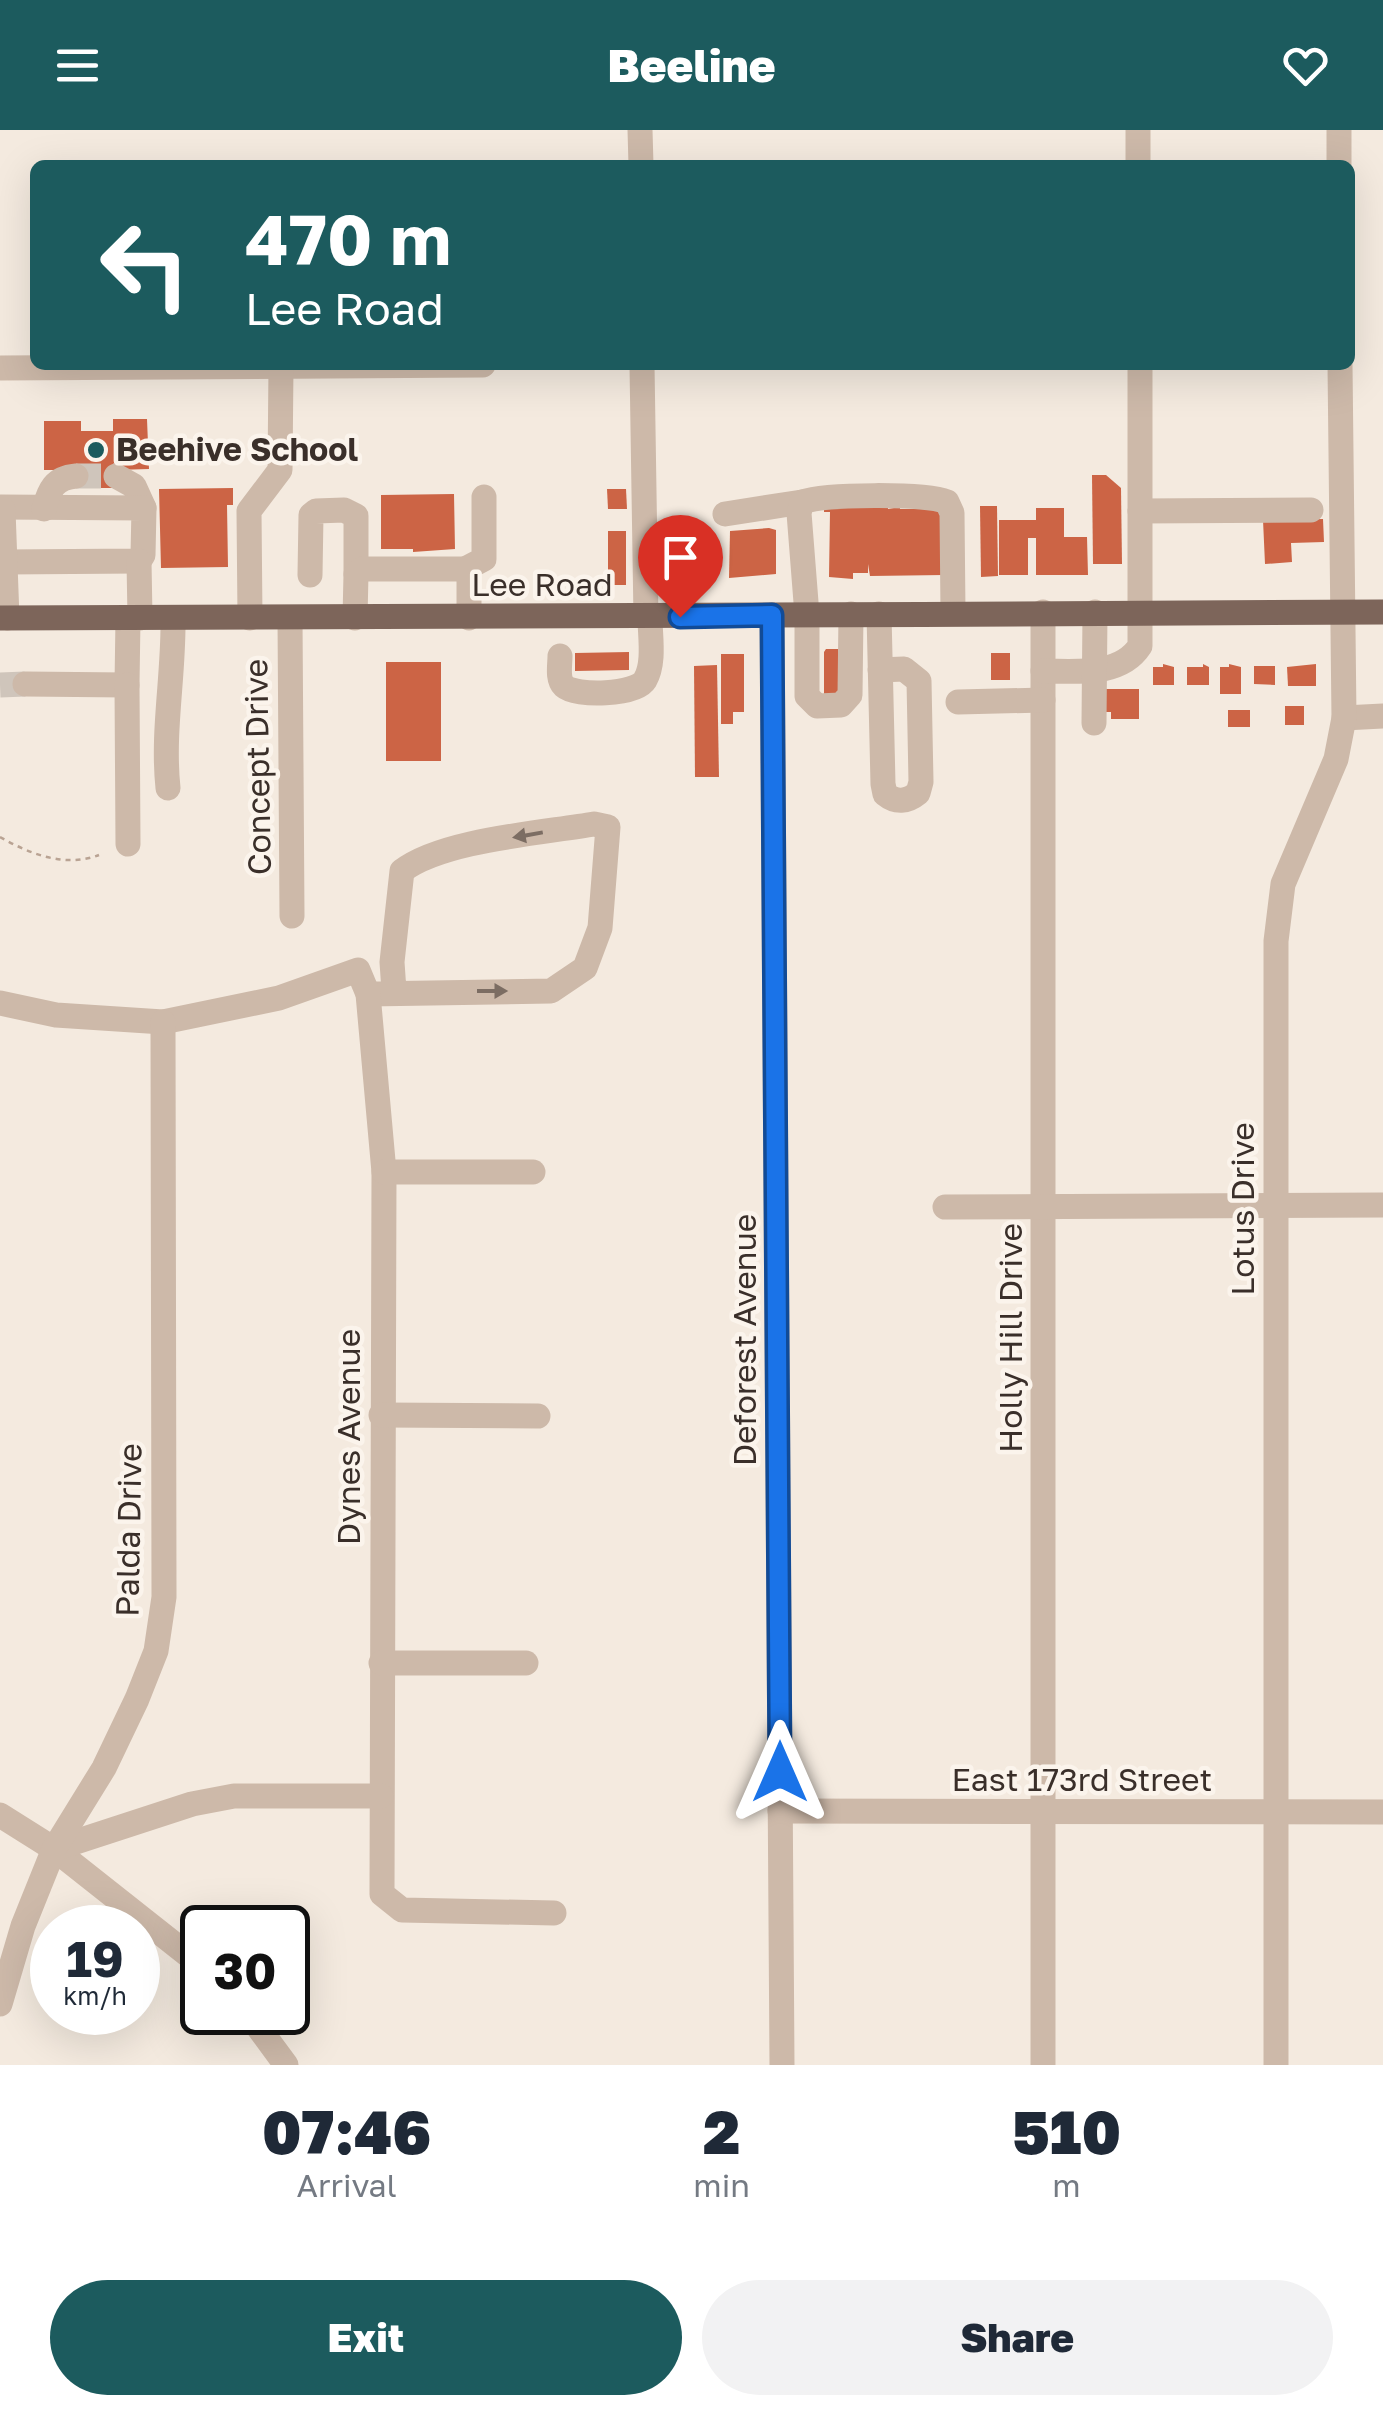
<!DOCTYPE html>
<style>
body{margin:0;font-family:"Golos Text",sans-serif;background:#f2f2f3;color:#1f2937;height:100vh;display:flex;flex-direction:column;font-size:38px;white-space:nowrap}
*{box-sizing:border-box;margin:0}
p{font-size:32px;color:#747a83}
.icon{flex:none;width:55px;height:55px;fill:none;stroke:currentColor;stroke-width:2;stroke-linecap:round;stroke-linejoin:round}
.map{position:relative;height:1935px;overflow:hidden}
.details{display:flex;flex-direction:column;background:#fff;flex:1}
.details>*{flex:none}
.banner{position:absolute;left:30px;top:30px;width:1325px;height:210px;border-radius:15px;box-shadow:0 10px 40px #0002;background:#1c5b5e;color:#fff;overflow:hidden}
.speed{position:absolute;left:30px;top:1775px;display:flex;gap:20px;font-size:50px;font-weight:700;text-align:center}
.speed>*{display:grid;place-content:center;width:130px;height:130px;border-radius:50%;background:#fff;box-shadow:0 10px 40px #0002;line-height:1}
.speed small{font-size:25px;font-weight:400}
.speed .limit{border:5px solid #111;border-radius:15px;background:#fff;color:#111}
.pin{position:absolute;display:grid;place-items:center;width:85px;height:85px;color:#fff;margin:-102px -42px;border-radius:50% 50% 50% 0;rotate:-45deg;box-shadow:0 0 10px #0007}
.pin .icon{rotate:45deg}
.me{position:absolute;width:110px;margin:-55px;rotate:0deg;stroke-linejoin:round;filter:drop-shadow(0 0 8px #0008)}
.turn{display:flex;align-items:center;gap:35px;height:210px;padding:0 50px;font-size:45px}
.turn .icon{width:130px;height:130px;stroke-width:2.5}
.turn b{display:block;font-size:70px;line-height:85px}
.eta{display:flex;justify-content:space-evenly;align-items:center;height:170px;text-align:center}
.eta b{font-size:60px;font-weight:800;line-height:70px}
.button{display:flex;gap:20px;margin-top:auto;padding:20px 50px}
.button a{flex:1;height:115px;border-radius:60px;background:#1c5b5e;color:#fff;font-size:40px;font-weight:800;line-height:115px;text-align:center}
.button a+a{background:#f2f2f3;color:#1f2937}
header{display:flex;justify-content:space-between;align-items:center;height:130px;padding:0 50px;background:#1c5b5e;color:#fff;font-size:45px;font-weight:800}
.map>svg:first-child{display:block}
.building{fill:#cc6445}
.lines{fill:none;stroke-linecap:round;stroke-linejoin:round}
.minor-tunnel{stroke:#cfc5bb;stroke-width:25;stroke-dasharray:25 12;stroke-linecap:butt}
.path{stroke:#b9a393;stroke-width:2.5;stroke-dasharray:5 5;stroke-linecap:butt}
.minor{stroke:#cdb9a9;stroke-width:25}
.major{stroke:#7d655a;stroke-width:25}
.oneway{fill:#7c6d63}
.route-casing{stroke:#114b97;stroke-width:25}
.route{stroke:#1a73e8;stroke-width:18}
.poi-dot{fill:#1c5b5e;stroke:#fbf4ec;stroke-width:4}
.labels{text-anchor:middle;stroke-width:9;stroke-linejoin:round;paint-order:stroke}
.poi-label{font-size:32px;font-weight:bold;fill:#3a2f2a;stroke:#fbf4ec;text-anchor:start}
.street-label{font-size:32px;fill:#3a2f2a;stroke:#fbf4ec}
</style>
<header><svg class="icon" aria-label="menu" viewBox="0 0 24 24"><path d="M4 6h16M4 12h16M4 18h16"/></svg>Beeline<svg class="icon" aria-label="heart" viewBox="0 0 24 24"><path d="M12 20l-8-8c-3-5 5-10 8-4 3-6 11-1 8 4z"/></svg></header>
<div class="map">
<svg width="1383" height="1935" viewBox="0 0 1383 1935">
<rect width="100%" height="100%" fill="#f4eadf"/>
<g class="building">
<path d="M113,289H147L149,339L116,340L117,358H76V340H44V291H81V301H113Z"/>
<path d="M1092,345H1106L1121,358L1122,434H1093Z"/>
<path d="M233,358V375H227L228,437L161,438L159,359Z"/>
<path d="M607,359H626L627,379H608Z"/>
<path d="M454,364L455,419L413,422V419H381V365Z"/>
<path d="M888,376V379L900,377V379H943L944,445L870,446L868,434V443H853V449L829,447L830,382H824V378Z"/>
<path d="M980,376H997L998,446L981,447Z"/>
<path d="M1036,378H1064V407H1087L1088,445H1036V408H1028V445H999V390H1036Z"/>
<path d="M1323,389L1324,412L1291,413L1292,432L1265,434L1263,390Z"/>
<path d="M769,398L776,400V444L729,448L730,401Z"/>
<rect x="608" y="401" width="18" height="54"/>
<path d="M826,519H838L841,569H824V522Z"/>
<path d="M629,522V540L575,541V523Z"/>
<rect x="991" y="523" width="19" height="27"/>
<path d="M721,524H744V582H733V594H721Z"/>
<rect x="386" y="532" width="55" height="99"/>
<path d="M1163,534L1174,537V555H1153V537H1163Z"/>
<path d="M1203,534L1209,537V555H1187V537H1203Z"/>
<path d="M1229,534L1241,537V564H1220V537H1229Z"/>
<path d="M1316,534V556H1288L1287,537Z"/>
<path d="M717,535L719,647H695L694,536Z"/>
<path d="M1254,536H1275V555L1254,554Z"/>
<path d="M1101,559H1139V589H1111V582H1101Z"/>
<rect x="1285" y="576" width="19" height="19"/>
<rect x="1228" y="580" width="22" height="17"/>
</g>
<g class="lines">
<g class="minor-tunnel">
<path d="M76,346H116"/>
<path d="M0,555L25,554"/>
</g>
<path class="path" d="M0,707C30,724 65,738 99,725"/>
<g class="minor">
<path d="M640,0L641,35"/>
<path d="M1138,0V35"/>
<path d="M1339,0V35"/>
<path d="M642,235L646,488"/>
<path d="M0,238L483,235"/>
<path d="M116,346L134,356L144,378"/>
<path d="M0,377L144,378L143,425L139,431L5,432"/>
<path d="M44,379C49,360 54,348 76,346"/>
<path d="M3,380L7,488"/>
<path d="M1140,381L1311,380"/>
<path d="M725,384L802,372"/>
<path d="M139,431L140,488"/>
<path d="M465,439L484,429V367"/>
<path d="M310,445L311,385L316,381L344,380L356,386V444"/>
<path d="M1043,482V1935"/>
<path d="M851,484L850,565L841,575L817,576L807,566V485L799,383L802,372C826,364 924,363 947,372L952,383L953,482"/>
<path d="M879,484L883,654L885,664C896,673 907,672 918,663L921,652L919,551L904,539L880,540"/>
<path d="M772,485L782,1935"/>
<path d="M250,488L249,381L280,340L281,236"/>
<path d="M290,488L292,786"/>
<path d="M355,488L356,444L362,439H465L469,444V488"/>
<path d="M560,526C560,535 557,549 564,556C576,567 636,565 645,550C655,533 650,506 650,488"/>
<path d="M1043,541C1075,541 1120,547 1140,516V235"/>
<path d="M25,554L127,555L128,488"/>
<path d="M127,555L128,714"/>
<path d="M958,572L1043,570"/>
<path d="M1344,588L1383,586"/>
<path d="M1094,593L1095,482"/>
<path d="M168,658C162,601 174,545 173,488"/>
<path d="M368,864L551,861L585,838L600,798L608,697L594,694C542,703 442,710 402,741L392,832L394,861"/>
<path d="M0,873L56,885L163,892L279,868L358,840L368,864L384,1042L382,1764L402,1780L554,1783"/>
<path d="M384,1042H533"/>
<path d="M945,1077L1383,1075"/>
<path d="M381,1285L538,1286"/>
<path d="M381,1533H526"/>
<path d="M780,1681L1383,1682"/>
<path d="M0,1685L54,1719L202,1836"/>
<path d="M54,1719L192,1674L234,1666H381"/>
<path d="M0,1874L23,1796L54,1719L104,1638L137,1569L156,1521L164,1467L163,892"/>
<path d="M247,1882L286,1935"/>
<path d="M1276,1935V811L1283,754L1336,629L1344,588L1340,235"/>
</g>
<path class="major" d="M0,488C461,488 922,484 1383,482"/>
</g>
<defs><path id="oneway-solid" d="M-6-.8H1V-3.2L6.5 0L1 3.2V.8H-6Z" transform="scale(2.5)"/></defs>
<g class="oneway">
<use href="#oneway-solid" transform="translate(528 705) rotate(170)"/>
<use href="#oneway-solid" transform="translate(492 861)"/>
</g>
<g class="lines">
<g class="route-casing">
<path id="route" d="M680,487L772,485L780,1642"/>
</g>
<use href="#route" class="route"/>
</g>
<circle class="poi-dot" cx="96" cy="320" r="10"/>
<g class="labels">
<g class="poi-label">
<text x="116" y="331">Beehive School</text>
</g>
<g class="street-label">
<text x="542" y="466">Lee Road</text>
<text transform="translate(258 637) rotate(-91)" y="11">Concept Drive</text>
<text transform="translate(1243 1079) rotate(-90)" y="11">Lotus Drive</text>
<text transform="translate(1011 1208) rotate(-90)" y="11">Holly Hill Drive</text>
<text transform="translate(745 1210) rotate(-90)" y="11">Deforest Avenue</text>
<text transform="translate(349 1307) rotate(-90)" y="11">Dynes Avenue</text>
<text transform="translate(129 1400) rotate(-89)" y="11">Palda Drive</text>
<text x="1082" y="1661">East 173rd Street</text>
</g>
</g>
</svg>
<div class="speed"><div>19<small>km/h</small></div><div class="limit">30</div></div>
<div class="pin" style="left:680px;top:487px;background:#d93025"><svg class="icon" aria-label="arrive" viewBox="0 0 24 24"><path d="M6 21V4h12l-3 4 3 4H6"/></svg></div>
<svg class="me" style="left:780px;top:1642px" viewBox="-20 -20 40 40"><path d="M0-17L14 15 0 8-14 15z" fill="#1a73e8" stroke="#fff" stroke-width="4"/></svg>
<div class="banner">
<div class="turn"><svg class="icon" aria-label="left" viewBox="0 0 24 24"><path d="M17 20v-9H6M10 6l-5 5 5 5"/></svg><div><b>470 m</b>Lee Road</div></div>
</div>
</div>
<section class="details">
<div class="eta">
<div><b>07:46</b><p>Arrival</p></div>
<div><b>2</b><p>min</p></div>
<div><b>510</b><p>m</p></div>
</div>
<div class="button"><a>Exit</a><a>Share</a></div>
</section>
